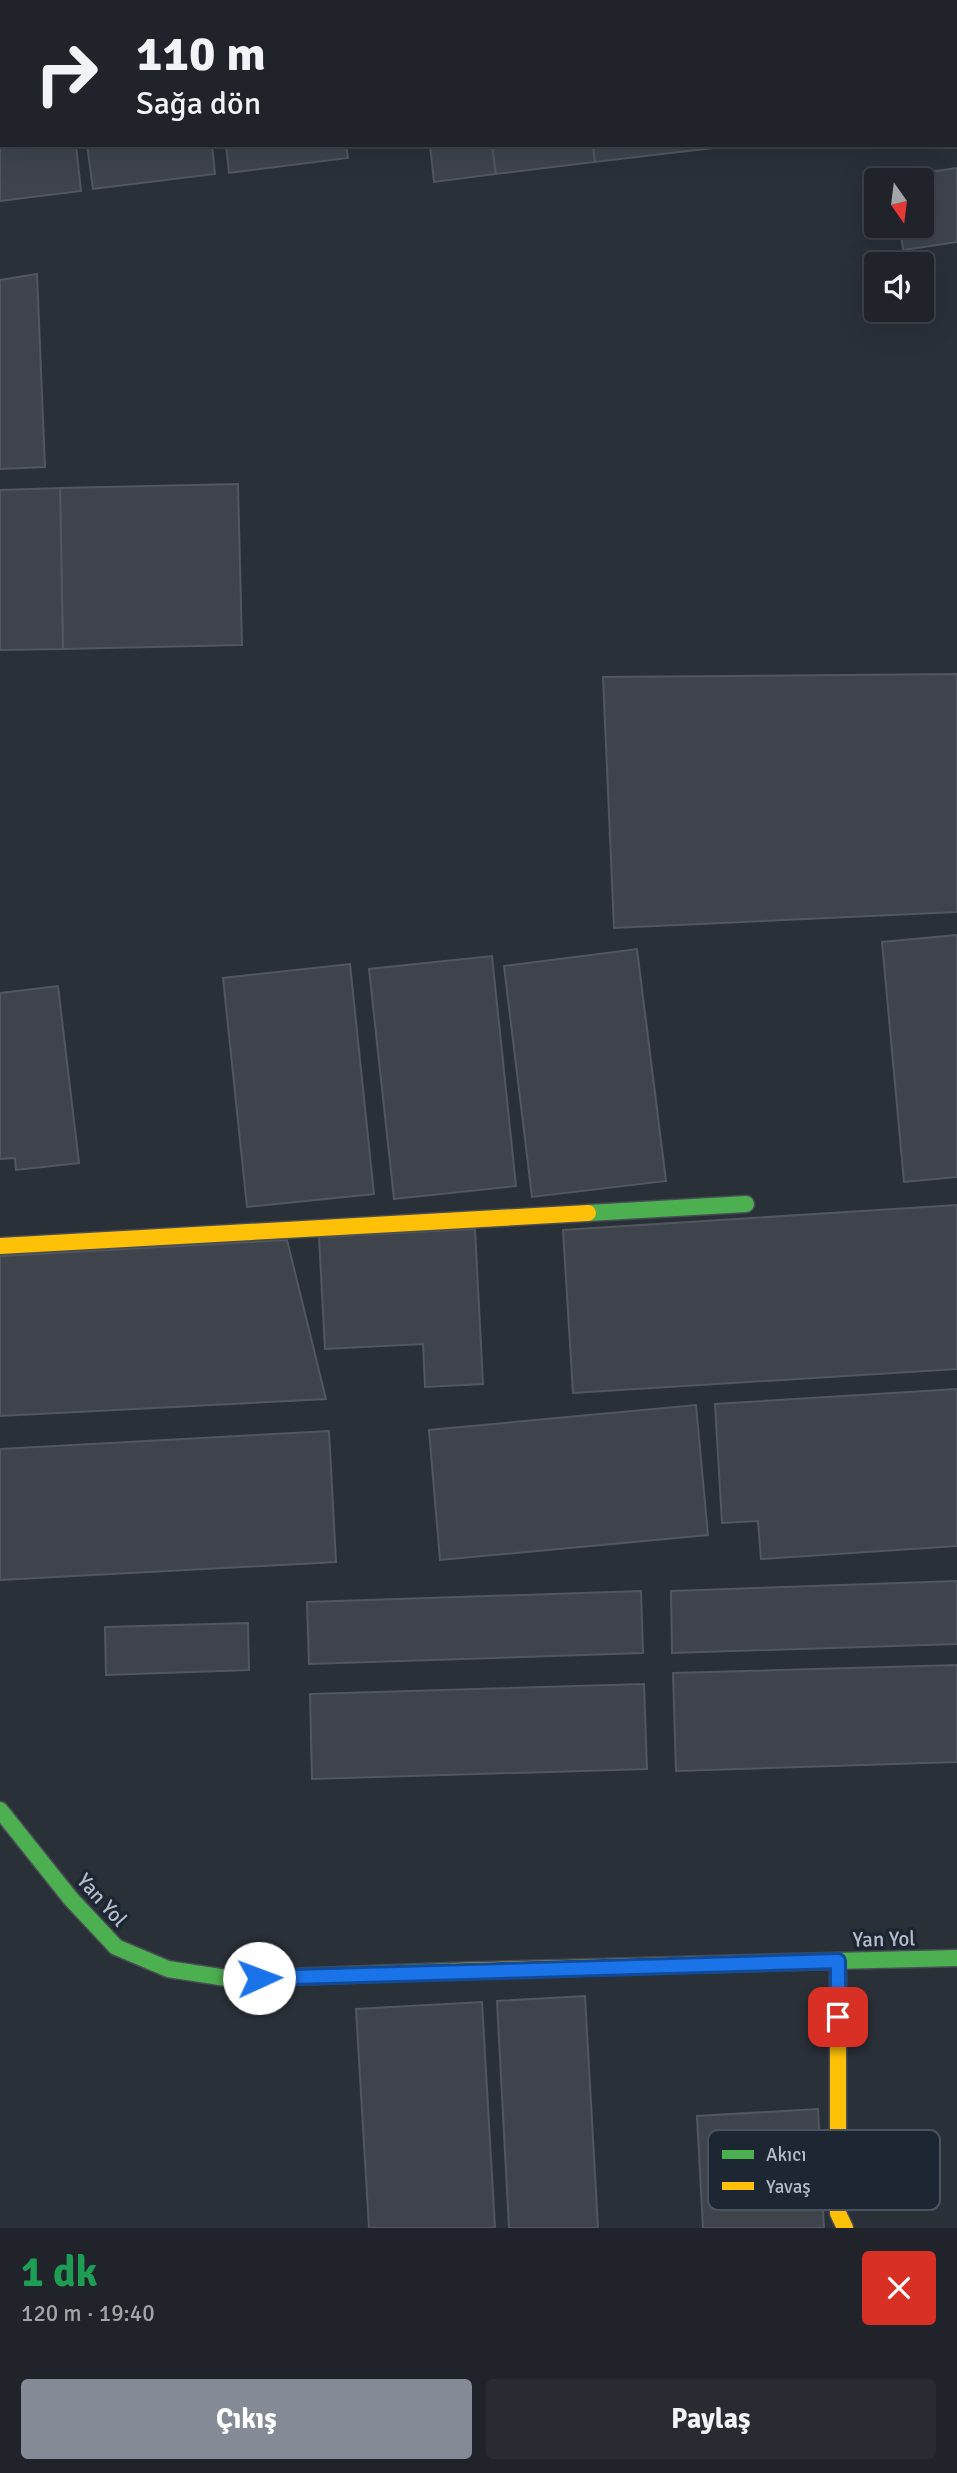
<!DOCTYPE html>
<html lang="tr">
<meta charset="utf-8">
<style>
body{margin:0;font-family:Signika,sans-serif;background:#282c32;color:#f1f3f6;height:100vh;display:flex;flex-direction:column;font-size:26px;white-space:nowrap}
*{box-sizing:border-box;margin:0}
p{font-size:23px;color:#a2a4a8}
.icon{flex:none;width:38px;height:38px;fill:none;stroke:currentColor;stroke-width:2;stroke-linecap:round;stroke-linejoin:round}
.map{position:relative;height:2228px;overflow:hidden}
.panel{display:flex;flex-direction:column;background:#20242a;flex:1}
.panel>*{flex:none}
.guide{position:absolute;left:0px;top:0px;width:957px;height:147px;box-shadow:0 7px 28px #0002,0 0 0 2px #3d4147;background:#20242a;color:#f1f3f6;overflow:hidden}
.needle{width:46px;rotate:166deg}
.tools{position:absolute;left:864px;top:168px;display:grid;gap:14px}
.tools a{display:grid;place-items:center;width:70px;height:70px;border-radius:7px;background:#20242a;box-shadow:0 7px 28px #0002,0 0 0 2px #3d4147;font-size:35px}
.pin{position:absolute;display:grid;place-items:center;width:60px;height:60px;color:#fff;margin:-30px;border-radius:14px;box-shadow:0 4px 10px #0006}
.me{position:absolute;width:77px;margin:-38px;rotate:88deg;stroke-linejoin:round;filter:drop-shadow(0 0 5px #0008)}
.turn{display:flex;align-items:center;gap:24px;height:147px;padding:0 21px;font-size:32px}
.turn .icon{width:91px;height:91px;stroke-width:2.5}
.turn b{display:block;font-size:49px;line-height:60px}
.round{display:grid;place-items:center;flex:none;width:74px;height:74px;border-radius:7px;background:#282c32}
.overview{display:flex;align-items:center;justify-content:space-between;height:119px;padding:0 21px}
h1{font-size:42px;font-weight:800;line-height:52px;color:#1e9e55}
.primary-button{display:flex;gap:14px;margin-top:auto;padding:14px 21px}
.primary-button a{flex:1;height:80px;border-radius:7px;background:#848b96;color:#fff;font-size:28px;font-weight:800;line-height:80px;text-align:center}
.primary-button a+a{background:#282c32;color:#f1f3f6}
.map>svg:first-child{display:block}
.building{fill:#3f444c;stroke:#52575f;stroke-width:2}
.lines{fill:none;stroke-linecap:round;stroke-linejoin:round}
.street-casing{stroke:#484c55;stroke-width:40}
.fast-casing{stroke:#484c55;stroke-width:19}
.slow-casing{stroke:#484c55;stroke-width:19}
.street{stroke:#5a5e66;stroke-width:37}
.fast{stroke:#4caf50;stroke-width:16}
.slow{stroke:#ffc107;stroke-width:16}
.route-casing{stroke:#114b97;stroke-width:18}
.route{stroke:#1a73e8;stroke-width:12}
.labels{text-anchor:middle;stroke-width:7;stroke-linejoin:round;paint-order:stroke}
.street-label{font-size:21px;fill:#b4bcc9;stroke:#1d2633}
.key{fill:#1d2633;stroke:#4a5360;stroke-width:2}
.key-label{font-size:19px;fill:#b4bcc9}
</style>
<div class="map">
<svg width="957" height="2228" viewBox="0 0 957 2228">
<rect width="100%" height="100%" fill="#2a3038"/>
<g class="building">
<path d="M0,0L59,2H2V145H76L81,191L0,201Z"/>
<path d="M70,0H194L195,2H70Z"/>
<path d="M208,0H328L329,2H208Z"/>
<path d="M474,0H575V2H475Z"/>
<path d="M575,0H712L713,2H575Z"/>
<rect x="722" y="0" width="141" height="2"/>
<path d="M956,14H957L956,141Z"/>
<path d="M87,145H212L215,174L93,189Z"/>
<path d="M226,145H346L348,158L229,173Z"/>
<path d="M430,145H492L496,174L434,182Z"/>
<path d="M492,145H593L595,162L496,174Z"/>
<path d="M593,145H730V146L595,162Z"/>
<path d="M957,168V242L903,250L900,226H922V180H893V177Z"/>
<path d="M37,274L45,467L0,469V280Z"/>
<path d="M238,484L242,645L63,649L60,488Z"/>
<path d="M60,488L63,649L0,650V490Z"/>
<path d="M957,674V912L614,928L603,677Z"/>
<path d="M957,935V1177L904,1182L882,942Z"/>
<path d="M637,949L666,1181L532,1197L504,966Z"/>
<path d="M492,956L516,1186L394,1199L369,969Z"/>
<path d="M350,964L374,1194L247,1207L223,978Z"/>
<path d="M58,986L79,1163L16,1170L15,1158L0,1159V993Z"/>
<path d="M957,1205V1369L573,1393L563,1230Z"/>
<path d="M475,1229L483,1384L425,1387L423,1344L325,1349L319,1237Z"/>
<path d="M287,1240L326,1399L0,1416V1256Z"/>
<path d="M957,1389V1546L761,1559L758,1521L722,1523L715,1404Z"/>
<path d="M696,1405L708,1535L440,1560L429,1430Z"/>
<path d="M329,1431L336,1562L0,1580V1449Z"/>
<path d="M957,1581V1644L672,1653L671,1591Z"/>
<path d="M641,1591L643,1653L309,1664L307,1602Z"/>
<path d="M248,1623L249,1670L106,1675L105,1627Z"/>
<path d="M957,1665V1762L676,1771L673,1673Z"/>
<path d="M644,1684L647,1769L312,1779L310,1694Z"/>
<path d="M585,1996L598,2228H509L497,2001Z"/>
<path d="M482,2002L495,2228H369L356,2009Z"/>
<path d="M818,2109L824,2228H703L697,2116Z"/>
</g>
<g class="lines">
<g class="street-casing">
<g id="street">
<path d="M901,0V2"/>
<path d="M956,5H957"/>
</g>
</g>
<g class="fast-casing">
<g id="fast">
<path d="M588,1213L746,1204"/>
<path d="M0,1810L71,1899L116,1947L168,1969L233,1979L454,1971"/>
<path d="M793,1962L957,1958"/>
</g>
</g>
<g class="slow-casing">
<g id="slow">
<path d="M0,1246L588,1213"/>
<path d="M838,1961V2213L845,2228"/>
<path d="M454,1971L793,1962"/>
</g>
</g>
<use href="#street" class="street"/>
<use href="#fast" class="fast"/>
<use href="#slow" class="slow"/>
</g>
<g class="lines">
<g class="route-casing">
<path id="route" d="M259,1978L838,1961V2017"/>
</g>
<use href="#route" class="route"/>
</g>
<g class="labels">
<g class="street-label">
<text transform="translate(102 1900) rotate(48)" y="7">Yan Yol</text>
<text transform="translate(884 1939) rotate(-1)" y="7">Yan Yol</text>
</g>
</g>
<rect x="708" y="2130" width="232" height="80" rx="10" class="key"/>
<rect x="722" y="2150" width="32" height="9" fill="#4caf50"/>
<rect x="722" y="2182" width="32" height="8" fill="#ffc107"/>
<g class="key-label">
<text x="766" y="2161">Akıcı</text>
<text x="766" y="2193">Yavaş</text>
</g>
</svg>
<div class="tools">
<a><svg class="needle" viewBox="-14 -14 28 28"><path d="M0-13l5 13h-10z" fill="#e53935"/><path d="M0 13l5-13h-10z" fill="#a2a4a8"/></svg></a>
<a><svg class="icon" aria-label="sound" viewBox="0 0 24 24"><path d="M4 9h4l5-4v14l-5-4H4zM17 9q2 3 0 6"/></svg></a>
</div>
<div class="pin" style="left:838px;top:2017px;background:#d93025"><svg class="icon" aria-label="arrive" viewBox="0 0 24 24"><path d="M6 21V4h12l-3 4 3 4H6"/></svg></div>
<svg class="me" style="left:259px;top:1978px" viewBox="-20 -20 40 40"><circle r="19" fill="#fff"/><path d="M0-13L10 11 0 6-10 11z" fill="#1a73e8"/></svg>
<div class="guide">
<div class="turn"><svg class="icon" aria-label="right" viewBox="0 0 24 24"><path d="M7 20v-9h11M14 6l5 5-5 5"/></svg><div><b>110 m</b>Sağa dön</div></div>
</div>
</div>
<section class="panel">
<div class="overview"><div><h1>1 dk</h1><p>120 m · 19:40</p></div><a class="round" style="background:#d93025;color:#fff"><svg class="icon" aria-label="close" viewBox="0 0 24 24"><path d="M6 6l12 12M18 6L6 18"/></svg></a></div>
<div class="primary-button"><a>Çıkış</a><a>Paylaş</a></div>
</section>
